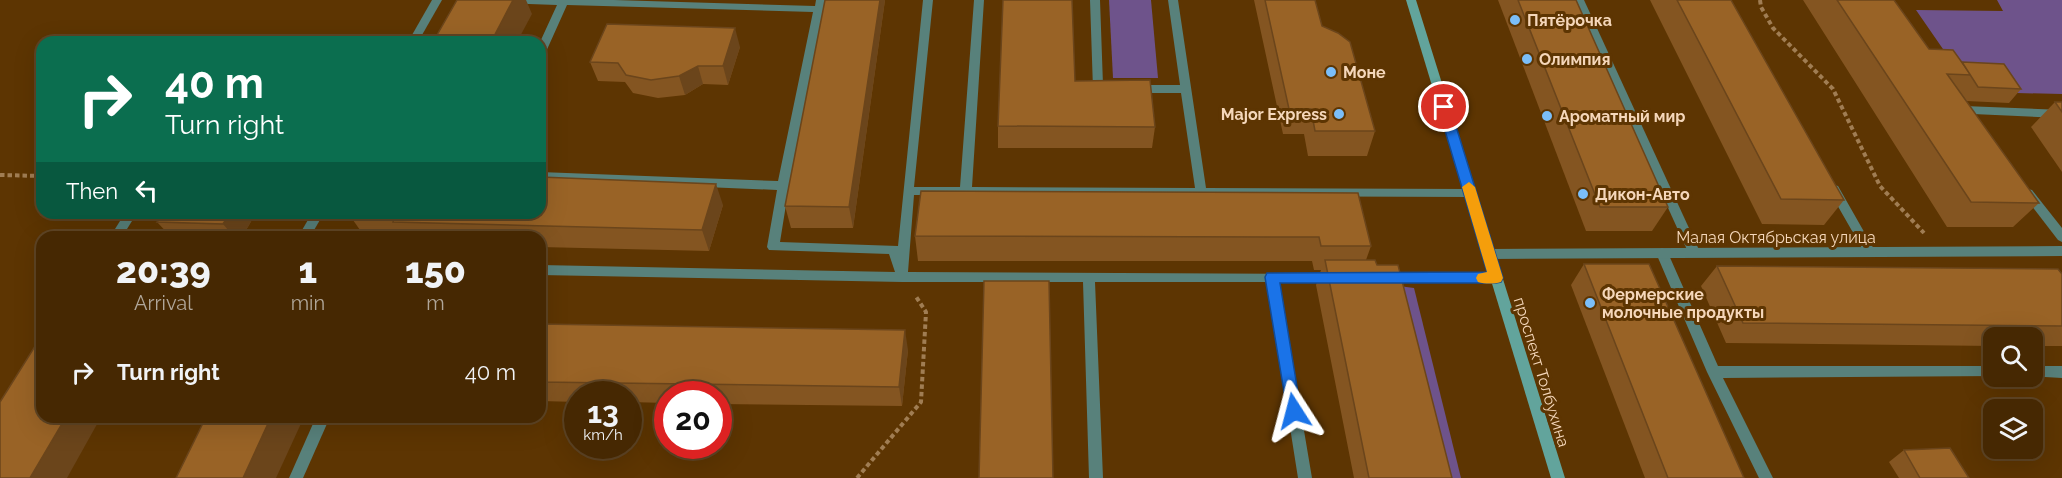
<!DOCTYPE html>
<meta charset="utf-8">
<style>
body{margin:0;font-family:Raleway,sans-serif;background:#4d300c;color:#f1f3f6;height:100vh;display:flex;flex-direction:column;font-size:22px;white-space:nowrap}
*{box-sizing:border-box;margin:0}
p{font-size:20px;color:#b0a699}
.icon{flex:none;width:33px;height:33px;fill:none;stroke:currentColor;stroke-width:2;stroke-linecap:round;stroke-linejoin:round}
.map{position:relative;flex:1;overflow:hidden}
.sheet{position:absolute;left:36px;top:231px;width:510px;height:192px;display:flex;flex-direction:column;background:#462802;border-radius:18px;box-shadow:0 6px 24px #0002,0 0 0 2px #5e4424}
.sheet>*{flex:none}
.banner{position:absolute;left:36px;top:36px;width:510px;height:183px;border-radius:18px;box-shadow:0 6px 24px #0002,0 0 0 2px #5e4424;background:#0b6e4f;color:#fff;overflow:hidden}
.tools{position:absolute;left:1983px;top:327px;display:grid;gap:12px}
.tools a{display:grid;place-items:center;width:60px;height:60px;border-radius:12px;background:#462802;box-shadow:0 6px 24px #0002,0 0 0 2px #5e4424;font-size:30px}
.speed{position:absolute;left:564px;top:381px;display:flex;gap:12px;font-size:30px;font-weight:700;text-align:center}
.speed>*{display:grid;place-content:center;width:78px;height:78px;border-radius:50%;background:#462802;box-shadow:0 6px 24px #0002,0 0 0 2px #5e4424;line-height:1}
.speed small{font-size:15px;font-weight:400}
.speed .limit{border:9px solid #d22;background:#fff;color:#111}
.pin{position:absolute;display:grid;place-items:center;width:51px;height:51px;color:#fff;margin:-26px;border:3px solid #fff;border-radius:50%;box-shadow:0 2px 6px #0007}
.me{position:absolute;width:66px;margin:-33px;rotate:351deg;stroke-linejoin:round;filter:drop-shadow(0 0 4px #0008)}
.turn{display:flex;align-items:center;gap:21px;height:126px;padding:0 30px;font-size:27px}
.turn .icon{width:78px;height:78px;stroke-width:2.5}
.turn b{display:block;font-size:42px;line-height:51px}
.then{display:flex;align-items:center;height:57px;padding:0 30px;background:#0003;gap:12px;font-size:22px}
.eta{display:flex;justify-content:space-evenly;align-items:center;height:102px;text-align:center}
.eta b{font-size:36px;font-weight:800;line-height:42px}
ul{padding:0;list-style:none}
li{display:flex;align-items:center;gap:18px;height:78px;padding:0 30px}
li div{flex:1}
li b{display:block;font-size:22px}
li em{font-style:normal}
.map>svg:first-child{display:block}
.green{fill:#6e538b}
.lines{fill:none;stroke-linecap:round;stroke-linejoin:round}
.path{stroke:#a07d53;stroke-width:4;stroke-dasharray:4.5 3;stroke-linecap:butt}
.lane{fill:#58817b;fill-rule:evenodd}
.street{fill:#58817b;fill-rule:evenodd}
.secondary{fill:#62a49c;fill-rule:evenodd}
.wall{fill:#845521}
.shaded-wall{fill:#6b451b}
.building{fill:#996326;stroke:#6b451b;stroke-width:1.5}
.route{fill:#1a73e8;stroke:#114b97;stroke-width:1.5}
.slow{fill:#f59e0b}
.poi-dot{fill:#7bbef8;stroke:#5d3502;stroke-width:2}
.labels{text-anchor:middle;stroke-width:6;stroke-linejoin:round;paint-order:stroke}
.poi-label{font-size:16px;font-weight:bold;fill:#f5d7ba;stroke:#5d3502;text-anchor:start}
.street-label{font-size:16px;fill:#f5d7ba;stroke:#5d3502}
</style>
<div class="map">
<svg width="2062" height="478" viewBox="0 0 2062 478">
<rect width="100%" height="100%" fill="#5d3502"/>
<g class="green">
<path d="M1109,0H1151L1158,78H1113Z"/>
<path d="M1997,0H2062V94L2017,93L1954,65L1916,10L2003,11Z"/>
<path d="M1391,285L1414,288L1461,478H1439Z"/>
</g>
<g class="lines">
<g class="path">
<path d="M1760,0L1761,7L1773,28L1833,89L1880,186L1924,233"/>
<path d="M0,175L42,176"/>
<path d="M857,478L921,402L926,312L915,295"/>
</g>
<g class="lane">
<path d="M494,0H614L815,6L816,0H826L789,186L780,242L898,246L923,0H933L914,187H960L974,0H984L972,187L1195,188L1181,93H1136L1131,89L1136,85H1180L1168,0H1178L1206,188L1470,189L1476,193L1470,197L914,195L908,272L1337,274L1339,277L1337,280L1333,282H1279L1312,478H1298L1267,282H1095L1103,478H1089L1083,282H902L540,275V265L895,272L889,254L769,250L767,247L777,190L540,180V172L778,181L813,12L567,5L545,54L540,58V42L557,5L499,3Z"/>
<path d="M1090,0H1100L1103,85L1109,89L1104,93L1094,92L1093,89Z"/>
<path d="M1574,0H1584L1700,252L1698,255H1690L1688,252Z"/>
<path d="M1964,106L2062,110V118L1973,114L1972,118C1965,120 1962,116 1959,110Z"/>
<path d="M1834,185L1838,186L1875,251L1877,254L1875,257H1867L1828,189Z"/>
<path d="M2028,189L2032,190L2062,228V242L2058,240L2024,196L2022,193L2024,190Z"/>
<path d="M125,213H137L122,237H110Z"/>
<path d="M1662,248L1666,250L1668,253L1718,366H1994V376H1997L1723,378L1773,478H1759L1707,372L1656,253L1658,250Z"/>
<path d="M1386,272L1496,273L1500,275L1502,278L1500,281L1496,283L1386,282L1382,280L1380,277L1382,274Z"/>
<path d="M2032,366H2062V378L2029,376H2032Z"/>
<path d="M316,417H330L303,478H289Z"/>
</g>
<g class="street">
<path d="M432,0H442L418,42H408Z"/>
<path d="M312,213H324L310,237H298Z"/>
<path d="M2062,246V256L1489,259L1485,257L1483,254L1485,251L1489,249Z"/>
</g>
<path class="secondary" d="M1406,0H1416L1565,478H1551Z"/>
</g>
<g class="wall">
<path d="M825,0H885L853,228H791L785,206Z"/>
<path d="M1254,0H1315L1322,26L1375,131L1367,156H1308L1304,134H1283Z"/>
<path d="M1498,0H1576L1668,207L1652,231H1586Z"/>
<path d="M1650,0H1731L1844,200L1824,225L1762,224Z"/>
<path d="M1803,0H1894L1929,49L1962,62L2021,89L2009,103L1966,101L2039,203L2013,227H1947Z"/>
<path d="M740,47L728,85L703,84L685,95L658,98L633,93L625,82L598,81L590,62Z"/>
<path d="M1075,81L1155,127L1152,148H998V126Z"/>
<path d="M2055,102H2062V172L2031,127Z"/>
<path d="M1358,193L1371,246L1366,260L1377,265L1452,478H1354L1316,285L1321,270H1314L1312,261H918L915,236Z"/>
<path d="M723,205L709,251L540,247V237H403L399,230H360L348,213H540Z"/>
<path d="M256,213L242,237H171L157,222Z"/>
<path d="M1584,264L1744,478H1645L1571,285Z"/>
<path d="M1717,266L2062,274V346H2032V338H1994V346L1726,343L1701,286Z"/>
<path d="M540,324L908,350L902,406L718,404V394H668V403L628,402V394H578V402L540,401Z"/>
<path d="M1904,450L1969,478H1899L1889,462Z"/>
</g>
<g class="shaded-wall">
<path d="M513,0H526L532,14L517,42H491Z"/>
<path d="M880,0H885L853,228L849,207Z"/>
<path d="M735,28L740,47L728,85L723,66Z"/>
<path d="M698,66L703,84L685,95L679,76Z"/>
<path d="M716,184L723,205L709,251L702,230Z"/>
<path d="M230,213H256L242,237H234L223,224Z"/>
<path d="M905,330L908,350L902,406L899,387Z"/>
<path d="M66,417H101L67,478H30Z"/>
<path d="M271,417H304L276,478H243Z"/>
</g>
<g class="building">
<path d="M457,0H513L491,42H433Z"/>
<path d="M825,0H880L849,207L785,206Z"/>
<path d="M1003,0H1072L1075,81L1150,80L1155,127L998,126Z"/>
<path d="M1265,0H1315L1322,26L1338,33L1350,42L1375,131H1315L1311,109H1289Z"/>
<path d="M1518,0H1576L1668,207H1600Z"/>
<path d="M1677,0H1731L1844,200L1781,199Z"/>
<path d="M1837,0H1894L1929,49L1953,50L1971,75L1947,74L2039,203L1971,202Z"/>
<path d="M607,24L735,28L723,66H698L679,76L651,80L626,75L618,63L590,62Z"/>
<path d="M1962,62L2004,64L2021,89L1978,87Z"/>
<path d="M2055,102H2062V112Z"/>
<path d="M540,177L716,184L702,230L393,222L396,213H540Z"/>
<path d="M921,191L1358,193L1371,246H1321L1319,237L915,236Z"/>
<path d="M164,213H230L223,224L157,222Z"/>
<path d="M1325,260H1375L1377,265H1398L1452,478H1369Z"/>
<path d="M1584,264H1649L1744,478H1668Z"/>
<path d="M1717,266L2058,269L2062,274V326L1743,323Z"/>
<path d="M984,281H1049L1053,478H979Z"/>
<path d="M540,324L905,330L899,387L540,382Z"/>
<path d="M42,335V417H66L30,478H0V402Z"/>
<path d="M206,417H271L243,478H176Z"/>
<path d="M1950,448L1969,478H1920L1904,450Z"/>
</g>
<path class="route" d="M1444,103L1450,107L1503,278L1501,282L1496,283H1280L1301,411L1299,416L1294,418L1288,416L1265,277L1267,273L1487,272L1438,107Z"/>
<path class="slow" d="M1469,182L1475,187L1503,278L1501,282C1494,284 1485,284 1478,282L1476,278L1478,274L1487,272L1462,187Z"/>
<g class="poi-dot">
<circle cx="1515" cy="20" r="6"/>
<circle cx="1527" cy="59" r="6"/>
<circle cx="1331" cy="72" r="6"/>
<circle cx="1339" cy="114" r="6"/>
<circle cx="1547" cy="116" r="6"/>
<circle cx="1583" cy="194" r="6"/>
<circle cx="1590" cy="303" r="6"/>
</g>
<g class="labels">
<g class="poi-label">
<text x="1527" y="26">Пятёрочка</text>
<text x="1539" y="65">Олимпия</text>
<text x="1343" y="78">Моне</text>
<text x="1327" y="120" text-anchor="end">Major Express</text>
<text x="1559" y="122">Ароматный мир</text>
<text x="1595" y="200">Дикон-Авто</text>
<text x="1602" y="300">Фермерские<tspan x="1602" dy="18">молочные продукты</tspan></text>
</g>
<g class="street-label">
<text x="1776" y="243">Малая Октябрьская улица</text>
<text transform="translate(1542 372) rotate(73)" y="6">проспект Толбухина</text>
</g>
</g>
</svg>
<div class="tools">
<a><svg class="icon" aria-label="search" viewBox="0 0 24 24"><circle cx="10" cy="10" r="6"/><path d="M15 15l6 6"/></svg></a>
<a><svg class="icon" aria-label="layers" viewBox="0 0 24 24"><path d="M12 4l9 5-9 5-9-5zM3 14l9 5 9-5"/></svg></a>
</div>
<div class="speed"><div>13<small>km/h</small></div><div class="limit">20</div></div>
<div class="pin" style="left:1444px;top:107px;background:#d93025"><svg class="icon" aria-label="arrive" viewBox="0 0 24 24"><path d="M6 21V4h12l-3 4 3 4H6"/></svg></div>
<svg class="me" style="left:1294px;top:411px" viewBox="-20 -20 40 40"><path d="M0-17L14 15 0 8-14 15z" fill="#1a73e8" stroke="#fff" stroke-width="4"/></svg>
<div class="banner">
<div class="turn"><svg class="icon" aria-label="right" viewBox="0 0 24 24"><path d="M7 20v-9h11M14 6l5 5-5 5"/></svg><div><b>40 m</b>Turn right</div></div>
<div class="then">Then<svg class="icon" aria-label="left" viewBox="0 0 24 24"><path d="M17 20v-9H6M10 6l-5 5 5 5"/></svg></div>
</div>
<section class="sheet">
<div class="eta">
<div><b>20:39</b><p>Arrival</p></div>
<div><b>1</b><p>min</p></div>
<div><b>150</b><p>m</p></div>
</div>
<ul>
<li><svg class="icon" aria-label="right" viewBox="0 0 24 24"><path d="M7 20v-9h11M14 6l5 5-5 5"/></svg><div><b>Turn right</b></div><em>40 m</em></li>
</ul>
</section>
</div>
